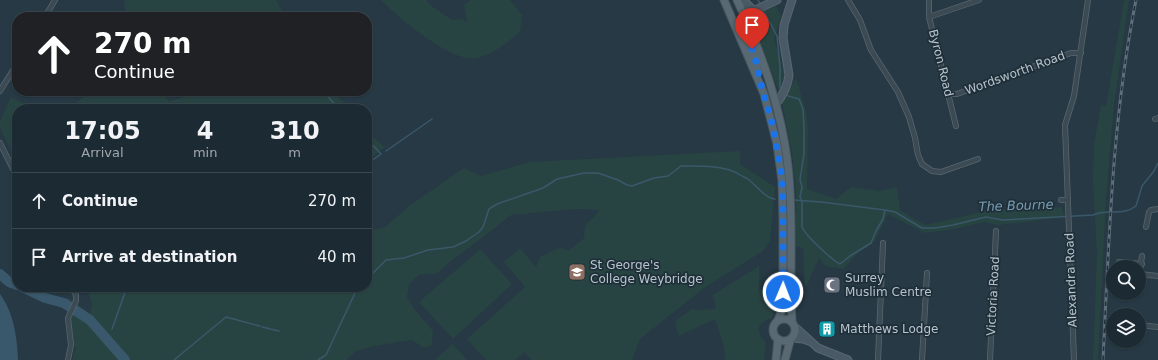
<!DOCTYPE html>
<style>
body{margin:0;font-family:"DejaVu Sans",sans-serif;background:#25333b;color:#f1f3f6;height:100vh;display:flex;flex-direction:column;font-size:15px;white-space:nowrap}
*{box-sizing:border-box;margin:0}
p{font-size:13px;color:#a0a7ac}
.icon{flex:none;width:22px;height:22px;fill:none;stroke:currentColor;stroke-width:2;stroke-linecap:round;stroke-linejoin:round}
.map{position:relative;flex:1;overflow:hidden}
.sheet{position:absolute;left:12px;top:104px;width:360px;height:188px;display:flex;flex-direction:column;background:#1c2b33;border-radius:16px;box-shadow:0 1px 3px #0004,0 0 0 1px #3a474e}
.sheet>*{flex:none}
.top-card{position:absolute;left:12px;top:12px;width:360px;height:84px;border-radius:16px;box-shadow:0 1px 3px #0004,0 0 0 1px #3a474e;background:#202124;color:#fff;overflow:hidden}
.controls{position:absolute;left:1106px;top:260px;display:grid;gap:8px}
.controls a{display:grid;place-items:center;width:40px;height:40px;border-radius:50%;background:#1c2b33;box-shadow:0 1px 3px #0004,0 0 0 1px #3a474e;font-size:20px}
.pin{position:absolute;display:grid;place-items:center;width:34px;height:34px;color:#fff;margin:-41px -17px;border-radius:50% 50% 50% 0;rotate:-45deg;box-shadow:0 0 4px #0007}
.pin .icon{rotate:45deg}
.me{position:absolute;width:44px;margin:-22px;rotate:1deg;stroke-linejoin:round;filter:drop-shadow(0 0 3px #0008)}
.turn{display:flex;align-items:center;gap:14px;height:84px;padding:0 16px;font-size:18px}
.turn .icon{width:52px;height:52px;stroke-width:2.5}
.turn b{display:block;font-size:28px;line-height:34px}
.eta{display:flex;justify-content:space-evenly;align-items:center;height:68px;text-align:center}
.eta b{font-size:24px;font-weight:700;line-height:28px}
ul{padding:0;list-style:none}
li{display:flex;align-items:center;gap:12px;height:56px;padding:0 16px;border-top:1px solid #3a474e}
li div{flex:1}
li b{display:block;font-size:15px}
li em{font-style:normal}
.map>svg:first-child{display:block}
.green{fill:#284442}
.water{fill:#3a586b}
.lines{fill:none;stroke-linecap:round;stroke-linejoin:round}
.stream{stroke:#3a586b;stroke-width:1.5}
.river{stroke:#3a586b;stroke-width:10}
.street-casing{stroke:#596770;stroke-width:6}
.secondary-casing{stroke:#596770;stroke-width:9}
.primary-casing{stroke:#47565f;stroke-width:9}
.street{stroke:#3b4a53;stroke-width:4.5}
.secondary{stroke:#495a66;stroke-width:7}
.primary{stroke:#596973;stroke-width:7}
.rail-casing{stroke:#5d6f7a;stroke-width:3}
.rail{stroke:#1f2f39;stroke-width:1.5;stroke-dasharray:4.5;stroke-linecap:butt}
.route{stroke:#1a73e8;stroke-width:7;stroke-dasharray:0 12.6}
.labels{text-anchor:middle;stroke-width:3.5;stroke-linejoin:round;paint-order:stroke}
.street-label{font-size:12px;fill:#b8c4cd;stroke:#1f2f39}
.poi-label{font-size:12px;fill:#b8c4cd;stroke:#1f2f39;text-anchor:start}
.water-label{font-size:13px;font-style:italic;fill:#789cb0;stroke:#1f2f39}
</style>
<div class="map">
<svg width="1158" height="360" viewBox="0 0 1158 360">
<rect width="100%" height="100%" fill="#263944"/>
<g class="green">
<path d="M124,0H276L285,17H126Z"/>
<path d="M381,0H426L433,7L452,20L462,19L467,22L464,5L470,0H510L522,15L520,32C506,43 493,55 476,58C451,63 398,17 381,0Z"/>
<path d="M1124,0H1129L1114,104L1106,198L1098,360H1093L1097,253L1093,181L1094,144L1101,105L1106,106Z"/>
<path d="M775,4L781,16L774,39L784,72L785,82L779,92L755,27L758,11Z"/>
<path d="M796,78L806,111L808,130L807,189L836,199L851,187L880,191L897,187L900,210L919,222L926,225L986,211L1062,207L1064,217L999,225L984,222L954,229L925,233L888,214L874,242L857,254L843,269L825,266L819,258L805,289L803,248L796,246V190L792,152L782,103Z"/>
<path d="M91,91H163L169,102L200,91H332L350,109H68Z"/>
<path d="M11,97L34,109H17V164L0,127V122Z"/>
<path d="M367,129L375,139L385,147L367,161Z"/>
<path d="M740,151V164L775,187L770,241L763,251L704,288L640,339L632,360H532L524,352L515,360H486L467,339L525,287L504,262L520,248L536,267L540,257L561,247L568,251L584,238L585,226L600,210L575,209L511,215L482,238L451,261L436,274H420L409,284L407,297L415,310L433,331L432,345L424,348L412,340L374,346L356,351L346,360H72L76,347L71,345L68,297L90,314L92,303L88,291L79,287H367V230L384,228L409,206L464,168L481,176L530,162Z"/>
<path d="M480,249L512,284L453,339L419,302Z"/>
<path d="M759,266V290L776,289L773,317C757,324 754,329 766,343L764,360H726L723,343L715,319L679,336L676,327V320L693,309L699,310L716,309L713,295Z"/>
<path d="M453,344L467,360H435L452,344Z"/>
</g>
<path class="water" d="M0,294C14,313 17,338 18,360H0Z"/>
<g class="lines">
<g class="stream">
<path d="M758,0L761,5"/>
<path d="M763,9L777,36L780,67V87L782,89"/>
<path d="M323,91L339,109"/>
<path d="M785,93L788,96L799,99L803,109L804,128V154L800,179L802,187L800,197L802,201V227C805,235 832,260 840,264L850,256L871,243L876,231L883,219L885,210L895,212L922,228H935L953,225L986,217L1003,220L1093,215C1108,208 1122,217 1136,206L1142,186L1154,171L1158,163"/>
<path d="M367,139L381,154L367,164"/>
<path d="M386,151L432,119"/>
<path d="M794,200L821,202L885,210"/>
<path d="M367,279L386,260L404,258L428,250L453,247L466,241L479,232L483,227L489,209L497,204L543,188L557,179L584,173H598L618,180L627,185L632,186L654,178L668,176L681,166C700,166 720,165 737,173C740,175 744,177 748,179C756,185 765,198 775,199"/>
<path d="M262,327L279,331"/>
<path d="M112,329L127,287"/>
<path d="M174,360L226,317L260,326"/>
<path d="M318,360L326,355L355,293L360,287"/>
</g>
<g class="river">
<path d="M0,274L9,282L17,285"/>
<path d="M22,287L45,298L64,303L90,320L125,360"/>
</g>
<g class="street-casing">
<g id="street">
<path d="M848,0L860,20L871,50L898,92L909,117L915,138L918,155L922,164L932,171L941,172L978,159"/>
<path d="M929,0V17L956,126"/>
<path d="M45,17L55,0"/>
<path d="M929,17L979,0"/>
<path d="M0,91L17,64"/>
<path d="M948,94H957L1071,53H1081"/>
<path d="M1155,119L1158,118"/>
<path d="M0,143L17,177"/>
<path d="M1061,200H1068"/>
<path d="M1146,227L1149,212L1151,210L1158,209"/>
<path d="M1119,262L1142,264"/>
<path d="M1140,274L1158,276"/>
<path d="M1139,276L1142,256"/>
<path d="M1139,325L1158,327"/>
<path d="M68,360L71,345L68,318L76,301V295L71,287"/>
<path d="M878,360L883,243"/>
<path d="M922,360L927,273"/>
<path d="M990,360L996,231"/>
<path d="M1074,360L1065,125L1074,96L1088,0"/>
</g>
</g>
<g class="secondary-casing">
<g id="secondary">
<path d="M743,0L753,10"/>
<path d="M744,15L777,0"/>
<path d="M776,104C783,95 788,86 789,75L783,38L784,25L792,0"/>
<path d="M795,327L818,348L848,360"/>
<path d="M793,338L803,339L809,341"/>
</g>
</g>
<g class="primary-casing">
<g id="primary">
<path d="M724,0L764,94L777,144L782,181L783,221V292L782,310L778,320"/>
<path d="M737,0C761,49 782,112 788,166C794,217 789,270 792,321"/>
<path d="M744,15L741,20L755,57L758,71"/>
<circle cx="784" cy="330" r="11"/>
<path d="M776,360L778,339"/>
<path d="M785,360L790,341"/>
</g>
</g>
<use href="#street" class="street"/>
<use href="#secondary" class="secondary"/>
<use href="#primary" class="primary"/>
<g class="rail-casing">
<path id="rail" d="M1103,360C1109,240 1112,119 1136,0"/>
</g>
<use href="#rail" class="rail"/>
</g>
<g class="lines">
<path class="route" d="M752,49L755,57L760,81L772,123L781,171L783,202V292"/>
</g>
<defs>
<g id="school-square" transform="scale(0.9)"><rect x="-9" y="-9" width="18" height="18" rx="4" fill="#8d6e63" stroke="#1f2f39"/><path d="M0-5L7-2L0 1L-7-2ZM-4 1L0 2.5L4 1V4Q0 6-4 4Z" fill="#fff"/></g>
<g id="mosque-square" transform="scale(0.9)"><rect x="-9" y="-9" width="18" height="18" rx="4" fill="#6b7280" stroke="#1f2f39"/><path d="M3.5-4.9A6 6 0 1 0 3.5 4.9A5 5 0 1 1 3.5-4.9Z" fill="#fff"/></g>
<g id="building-square" transform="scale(0.9)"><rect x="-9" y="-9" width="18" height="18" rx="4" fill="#0f9aa8" stroke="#1f2f39"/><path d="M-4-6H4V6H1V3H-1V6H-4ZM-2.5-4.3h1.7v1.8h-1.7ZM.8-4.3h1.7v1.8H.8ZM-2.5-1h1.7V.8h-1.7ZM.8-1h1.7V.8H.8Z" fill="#fff"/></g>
</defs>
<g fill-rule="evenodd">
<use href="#school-square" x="577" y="272"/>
<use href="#mosque-square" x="832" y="285"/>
<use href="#building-square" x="827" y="329"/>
</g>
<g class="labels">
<g class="street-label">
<text transform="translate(941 63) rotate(76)" y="4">Byron Road</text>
<text transform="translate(1015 73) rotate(-20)" y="4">Wordsworth Road</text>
<text transform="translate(1071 280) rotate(-92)" y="4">Alexandra Road</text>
<text transform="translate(993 296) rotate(-87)" y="4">Victoria Road</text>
</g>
<g class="poi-label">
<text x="590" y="269">St George's<tspan x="590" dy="14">College Weybridge</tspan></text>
<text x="845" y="282">Surrey<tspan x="845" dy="14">Muslim Centre</tspan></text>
<text x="840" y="333">Matthews Lodge</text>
</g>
<g class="water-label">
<text transform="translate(1016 205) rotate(-2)" y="5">The Bourne</text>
</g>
</g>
</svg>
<div class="controls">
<a><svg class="icon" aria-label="search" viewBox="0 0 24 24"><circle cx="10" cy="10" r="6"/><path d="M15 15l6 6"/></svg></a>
<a><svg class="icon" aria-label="layers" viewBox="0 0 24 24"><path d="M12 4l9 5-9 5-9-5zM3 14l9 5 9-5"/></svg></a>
</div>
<div class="pin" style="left:752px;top:49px;background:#d93025"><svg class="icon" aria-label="arrive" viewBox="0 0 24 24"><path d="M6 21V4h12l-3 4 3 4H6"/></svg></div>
<svg class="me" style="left:783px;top:292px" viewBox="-20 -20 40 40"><circle r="17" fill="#1a73e8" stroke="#fff" stroke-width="3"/><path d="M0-11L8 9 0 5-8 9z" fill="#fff"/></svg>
<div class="top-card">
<div class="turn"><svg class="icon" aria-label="ahead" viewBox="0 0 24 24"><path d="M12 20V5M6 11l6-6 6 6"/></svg><div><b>270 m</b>Continue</div></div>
</div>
<section class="sheet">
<div class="eta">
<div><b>17:05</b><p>Arrival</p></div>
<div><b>4</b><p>min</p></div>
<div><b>310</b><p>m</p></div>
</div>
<ul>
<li><svg class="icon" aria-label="ahead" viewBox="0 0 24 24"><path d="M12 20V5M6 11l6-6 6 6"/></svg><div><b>Continue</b></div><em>270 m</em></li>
<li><svg class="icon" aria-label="arrive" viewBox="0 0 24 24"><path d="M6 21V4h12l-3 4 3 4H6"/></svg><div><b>Arrive at destination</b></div><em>40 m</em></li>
</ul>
</section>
</div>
